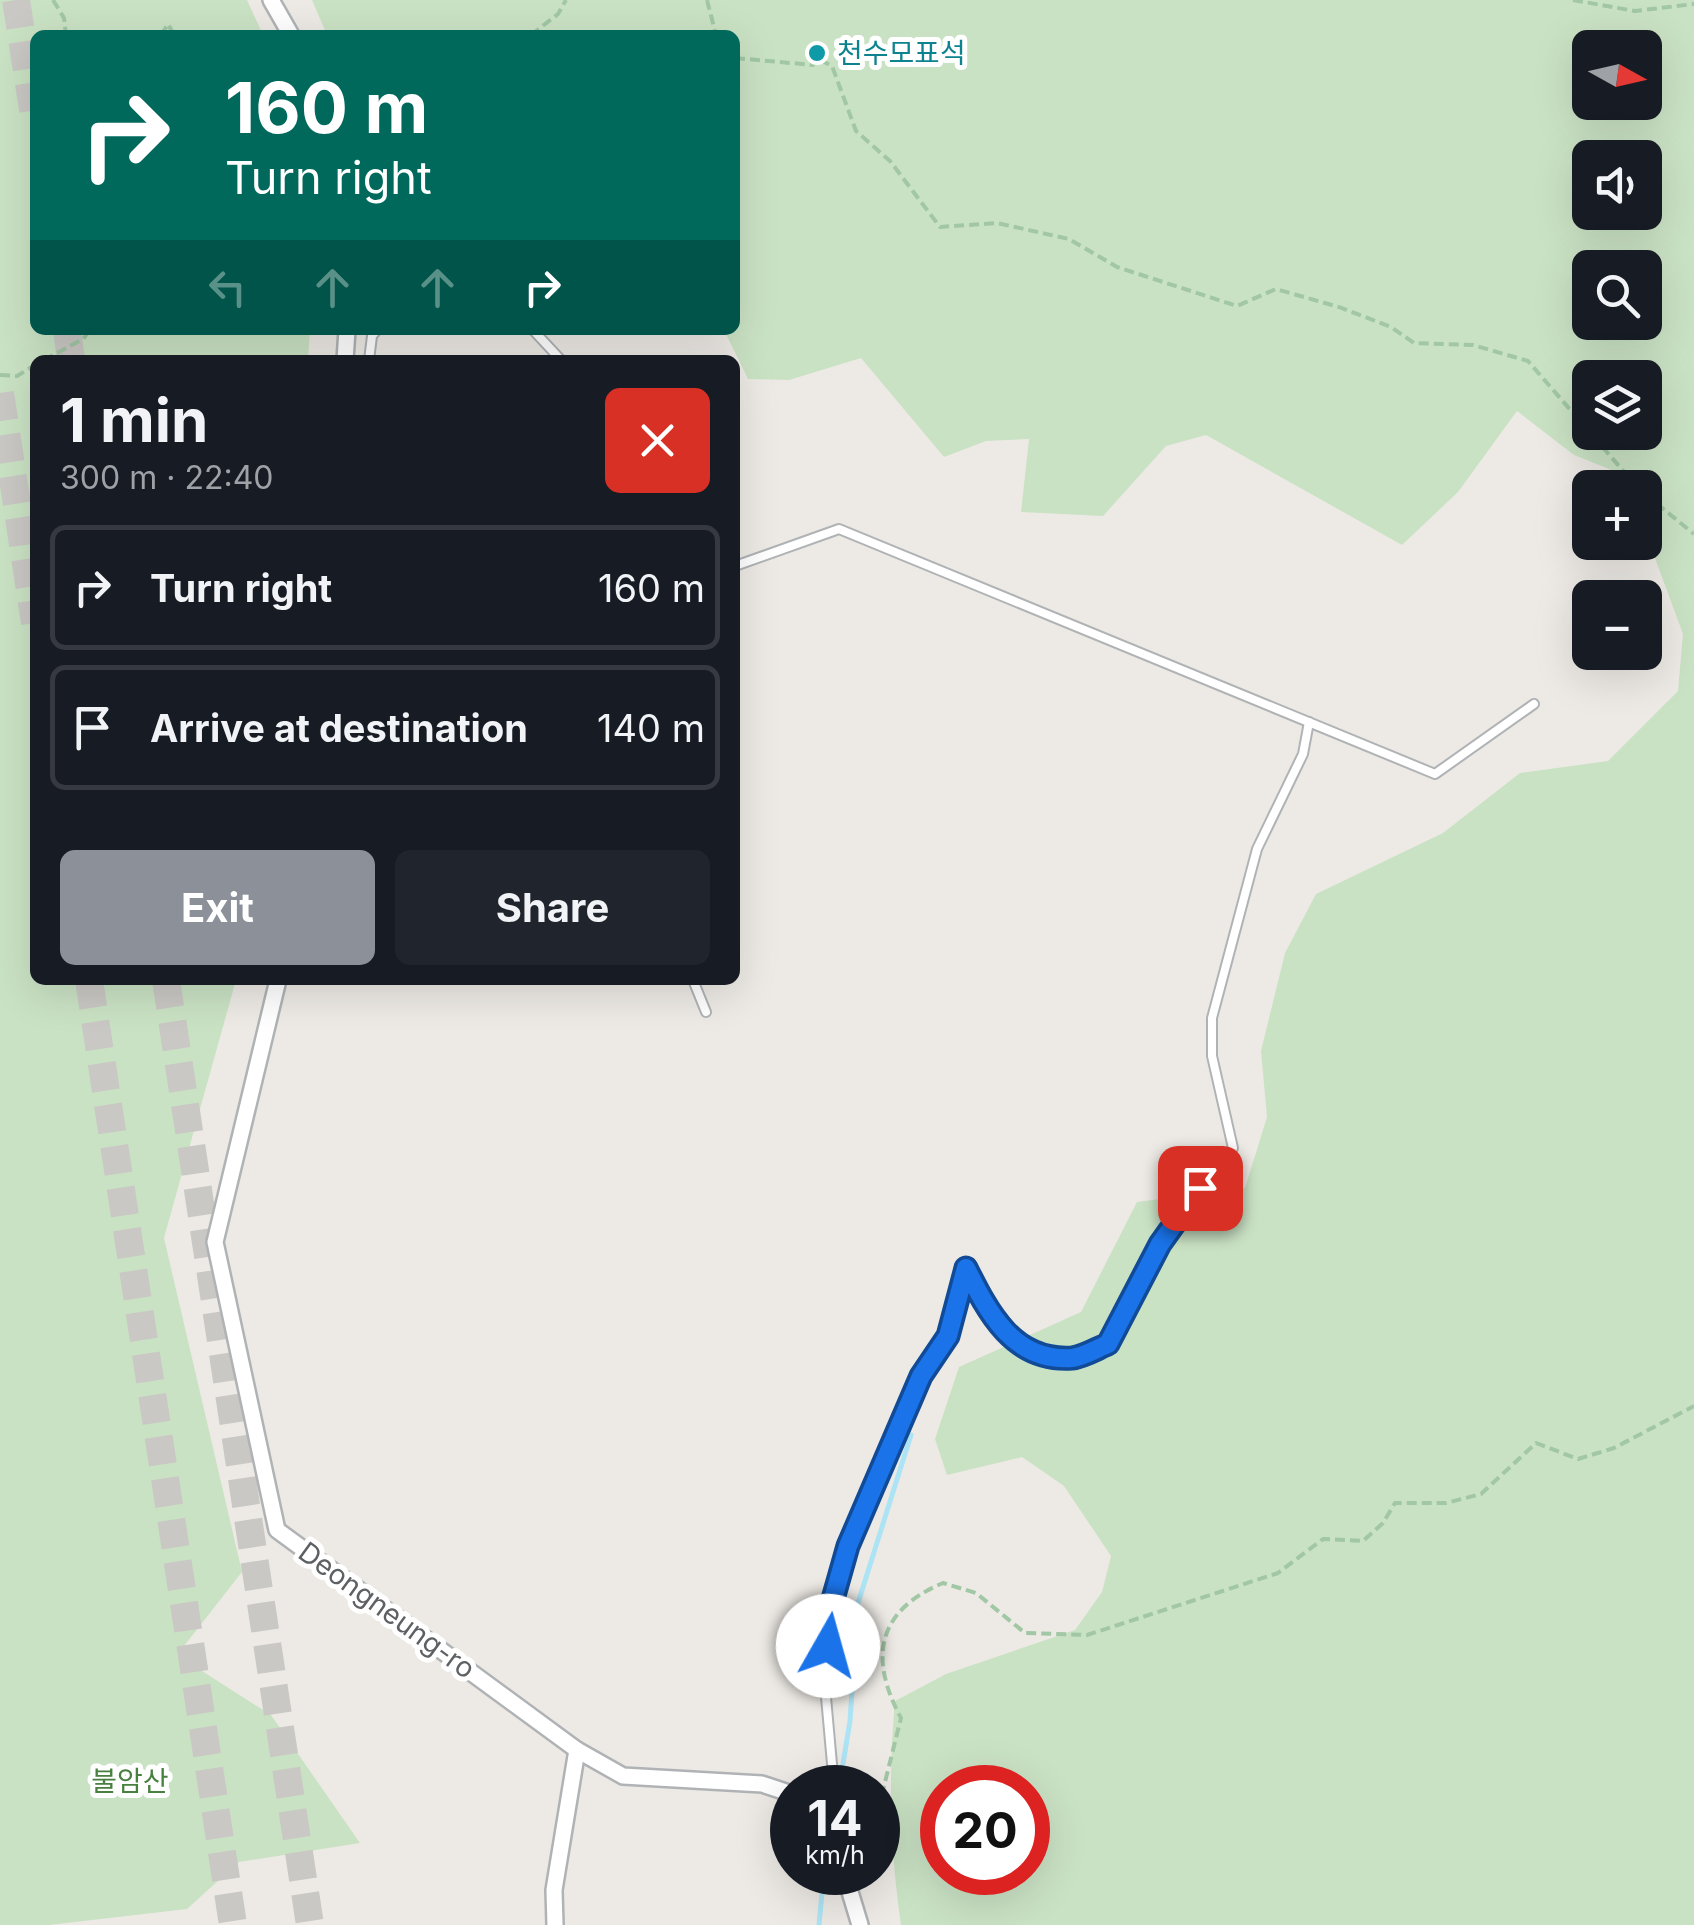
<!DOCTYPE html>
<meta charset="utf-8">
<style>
body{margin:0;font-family:Inter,"Noto Sans KR",sans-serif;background:#20242c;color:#f1f3f6;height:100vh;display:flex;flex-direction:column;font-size:38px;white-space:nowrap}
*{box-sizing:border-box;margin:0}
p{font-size:32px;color:#9ea1a6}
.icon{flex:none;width:55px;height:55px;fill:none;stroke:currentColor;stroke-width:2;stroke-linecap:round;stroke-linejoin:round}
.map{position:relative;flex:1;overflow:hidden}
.panel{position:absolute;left:30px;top:355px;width:710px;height:630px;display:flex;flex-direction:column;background:#171b24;border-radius:15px;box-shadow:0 10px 40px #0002}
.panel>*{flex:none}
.hud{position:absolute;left:30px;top:30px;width:710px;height:305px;border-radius:15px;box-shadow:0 10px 40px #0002;background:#00695c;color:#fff;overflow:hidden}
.needle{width:65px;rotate:98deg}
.tools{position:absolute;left:1572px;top:30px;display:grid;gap:20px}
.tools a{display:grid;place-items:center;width:90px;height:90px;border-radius:15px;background:#171b24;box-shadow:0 10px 40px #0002;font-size:50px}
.speed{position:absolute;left:770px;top:1765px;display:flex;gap:20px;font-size:50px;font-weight:700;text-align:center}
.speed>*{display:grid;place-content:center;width:130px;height:130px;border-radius:50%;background:#171b24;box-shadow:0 10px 40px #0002;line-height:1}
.speed small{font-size:25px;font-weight:400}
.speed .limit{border:15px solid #d22;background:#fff;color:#111}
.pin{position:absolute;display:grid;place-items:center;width:85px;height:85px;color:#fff;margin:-42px;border-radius:20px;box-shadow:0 5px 15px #0006}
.me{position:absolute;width:110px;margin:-55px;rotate:7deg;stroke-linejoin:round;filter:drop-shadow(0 0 8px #0008)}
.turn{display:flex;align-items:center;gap:35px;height:210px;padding:0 30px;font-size:45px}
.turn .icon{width:130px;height:130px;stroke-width:2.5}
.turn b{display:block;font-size:70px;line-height:85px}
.lanes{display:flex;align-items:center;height:95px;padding:0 30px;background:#0003;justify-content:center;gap:50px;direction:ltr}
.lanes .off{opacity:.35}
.round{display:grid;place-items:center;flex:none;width:105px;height:105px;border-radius:15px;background:#20242c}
.summary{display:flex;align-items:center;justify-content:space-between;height:170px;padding:0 30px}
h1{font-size:60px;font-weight:700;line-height:75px}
.action{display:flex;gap:20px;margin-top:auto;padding:20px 30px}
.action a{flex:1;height:115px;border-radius:15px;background:#8c9099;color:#fff;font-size:40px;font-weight:700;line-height:115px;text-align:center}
.action a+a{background:#20242c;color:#f1f3f6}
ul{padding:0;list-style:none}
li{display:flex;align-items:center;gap:30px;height:125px;margin:0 20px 15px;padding:0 10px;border:5px solid #363941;border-radius:15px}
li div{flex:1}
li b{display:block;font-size:38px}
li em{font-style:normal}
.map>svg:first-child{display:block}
.green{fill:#cae2c4;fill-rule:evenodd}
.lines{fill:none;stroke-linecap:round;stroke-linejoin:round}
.stream{stroke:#ade4f5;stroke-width:5}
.highway-tunnel{stroke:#c9c8c4;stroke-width:28;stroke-dasharray:28 14;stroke-linecap:butt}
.lane-casing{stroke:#b0b3b5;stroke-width:12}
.street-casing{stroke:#b0b3b5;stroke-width:20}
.path{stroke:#a1c7a5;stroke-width:4;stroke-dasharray:10 5;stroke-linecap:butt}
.lane{stroke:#fff;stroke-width:8}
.street{stroke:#fff;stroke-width:15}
.route-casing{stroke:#114b97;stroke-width:25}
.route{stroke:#1a73e8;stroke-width:18}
.culture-dot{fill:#0f9aa8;stroke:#fff;stroke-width:4}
.labels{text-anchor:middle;stroke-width:10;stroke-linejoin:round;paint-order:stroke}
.culture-label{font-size:28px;fill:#0d838f;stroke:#fff;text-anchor:start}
.street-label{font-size:28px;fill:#5d6163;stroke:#fff}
.park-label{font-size:28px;fill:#48803f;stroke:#fff}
</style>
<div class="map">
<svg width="1694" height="1925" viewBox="0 0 1694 1925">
<rect width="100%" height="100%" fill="#edeae5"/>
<g class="green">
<path d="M0,0H247L263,35H35V330H310L308,360H35V980H236L164,1238L242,1572L177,1655L271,1715L360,1843L239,1862L187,1909L49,1925H0Z"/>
<path d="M312,0H1694V1925H901C890,1849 888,1777 895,1701L946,1674L1075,1630L1102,1592L1111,1556L1064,1486L1022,1457L947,1475L935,1439L959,1367L1081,1312L1137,1202L1245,1188L1267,1117L1261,1051L1285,953L1316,894L1443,833L1520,773L1608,761L1678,691L1683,634L1645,531V488L1629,487L1624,475L1574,455L1517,411L1458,492L1402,545L1206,435L1166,446L1103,516L1021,512L1029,439L986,441L944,457L861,358L789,380L748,379L724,330H735V35H327ZM1590,48H1645V102H1590ZM1590,158H1645V212H1590ZM1590,268H1645V322H1590ZM1590,378H1645V432H1590ZM942,1788H1028V1872H942Z"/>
</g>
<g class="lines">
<g class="stream">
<path d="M839,1788L850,1721L858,1603L911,1435"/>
<path d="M819,1925L824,1872"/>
</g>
<g class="highway-tunnel">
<path d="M16,0L35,122"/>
<path d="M67,330L71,360"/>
<path d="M0,393L35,623"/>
<path d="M89,980L233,1925"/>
<path d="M166,980L310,1925"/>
</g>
<g class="lane-casing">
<g id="lane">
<path d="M533,330L561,360"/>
<path d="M369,360L372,336L377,330"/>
<path d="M735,566L839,529L1435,774L1534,704"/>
<path d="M693,980L706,1012"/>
<path d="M829,1788L833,1775L825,1686L831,1607L848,1546L894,1434L921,1376L948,1336L966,1268C988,1311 1014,1362 1072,1358C1083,1357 1098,1348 1108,1344L1160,1244L1233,1148L1212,1056V1018L1257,849L1303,754L1309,722"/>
</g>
</g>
<g class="street-casing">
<g id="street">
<path d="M271,0L291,35"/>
<path d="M345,360L347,330"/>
<path d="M278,980L215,1242L277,1530L577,1750L623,1776L762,1784L792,1794"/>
<path d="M844,1872L860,1925"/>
<path d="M555,1925L554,1890L577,1750"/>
</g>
</g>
<g class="path">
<path d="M53,0L64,18L66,35"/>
<path d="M707,0L716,35"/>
<path d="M1573,0L1635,11L1694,4"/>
<path d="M161,35L168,24L174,35"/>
<path d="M531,35L558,14L566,0"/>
<path d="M735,58L813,65L817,58L832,66L856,131L890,161L940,227L997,223L1069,239L1117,267L1237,306L1276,289L1339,307L1391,327L1414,343L1473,345L1528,361L1638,488"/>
<path d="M44,360L83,339L90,330"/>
<path d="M0,375L17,376L35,365"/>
<path d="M1645,494L1694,534"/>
<path d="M878,1810L901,1718C869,1659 876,1611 943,1583L976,1593L1025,1633L1087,1635L1278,1573L1323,1539L1363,1541L1383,1523L1395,1503H1446L1481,1494L1536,1443L1578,1459L1614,1448L1694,1406"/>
</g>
<use href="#lane" class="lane"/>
<use href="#street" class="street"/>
</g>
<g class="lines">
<g class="route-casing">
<path id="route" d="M828,1646L831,1606L848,1546L921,1376L948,1336L966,1268C988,1312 1013,1362 1072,1358C1083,1357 1098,1348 1108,1344L1160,1244L1200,1188"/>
</g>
<use href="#route" class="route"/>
</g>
<circle class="culture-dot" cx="817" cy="53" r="10"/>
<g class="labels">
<g class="culture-label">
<text x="837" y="63">천수모표석</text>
</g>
<g class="street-label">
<text transform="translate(387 1610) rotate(36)" y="10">Deongneung-ro</text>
</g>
<g class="park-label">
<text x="130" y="1791">불암산</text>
</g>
</g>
</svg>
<div class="tools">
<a><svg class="needle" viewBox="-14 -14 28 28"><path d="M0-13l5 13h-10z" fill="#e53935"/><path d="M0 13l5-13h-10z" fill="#9ea1a6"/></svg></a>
<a><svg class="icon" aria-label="sound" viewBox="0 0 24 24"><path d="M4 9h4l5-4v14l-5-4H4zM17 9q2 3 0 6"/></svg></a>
<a><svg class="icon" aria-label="search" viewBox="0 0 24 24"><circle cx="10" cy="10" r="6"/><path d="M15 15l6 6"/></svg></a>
<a><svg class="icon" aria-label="layers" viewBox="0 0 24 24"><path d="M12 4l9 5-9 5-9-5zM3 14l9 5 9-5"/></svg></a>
<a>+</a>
<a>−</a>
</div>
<div class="speed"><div>14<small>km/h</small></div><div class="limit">20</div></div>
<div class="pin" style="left:1200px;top:1188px;background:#d93025"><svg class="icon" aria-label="arrive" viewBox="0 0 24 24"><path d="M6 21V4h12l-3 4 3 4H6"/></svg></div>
<svg class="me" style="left:828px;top:1646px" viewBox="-20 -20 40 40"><circle r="19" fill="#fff"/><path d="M0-13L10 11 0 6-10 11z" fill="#1a73e8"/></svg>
<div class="hud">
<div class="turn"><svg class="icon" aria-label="right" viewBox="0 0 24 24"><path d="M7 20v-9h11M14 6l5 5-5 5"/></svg><div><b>160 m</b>Turn right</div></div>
<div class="lanes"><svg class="icon off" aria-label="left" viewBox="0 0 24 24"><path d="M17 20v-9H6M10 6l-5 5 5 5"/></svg><svg class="icon off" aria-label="ahead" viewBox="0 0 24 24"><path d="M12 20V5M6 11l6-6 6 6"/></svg><svg class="icon off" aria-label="ahead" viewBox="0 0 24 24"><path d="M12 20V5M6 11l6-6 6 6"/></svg><svg class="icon" aria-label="right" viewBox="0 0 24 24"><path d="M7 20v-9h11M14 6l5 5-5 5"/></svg></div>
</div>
<section class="panel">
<div class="summary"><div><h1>1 min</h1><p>300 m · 22:40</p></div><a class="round" style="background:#d93025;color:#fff"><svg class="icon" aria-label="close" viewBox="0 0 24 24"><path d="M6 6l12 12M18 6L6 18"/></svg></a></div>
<ul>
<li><svg class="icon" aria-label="right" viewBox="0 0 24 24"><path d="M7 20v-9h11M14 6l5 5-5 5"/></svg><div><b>Turn right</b></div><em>160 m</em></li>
<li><svg class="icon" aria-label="arrive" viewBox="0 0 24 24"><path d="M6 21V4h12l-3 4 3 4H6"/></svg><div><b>Arrive at destination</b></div><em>140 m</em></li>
</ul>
<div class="action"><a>Exit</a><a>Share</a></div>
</section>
</div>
